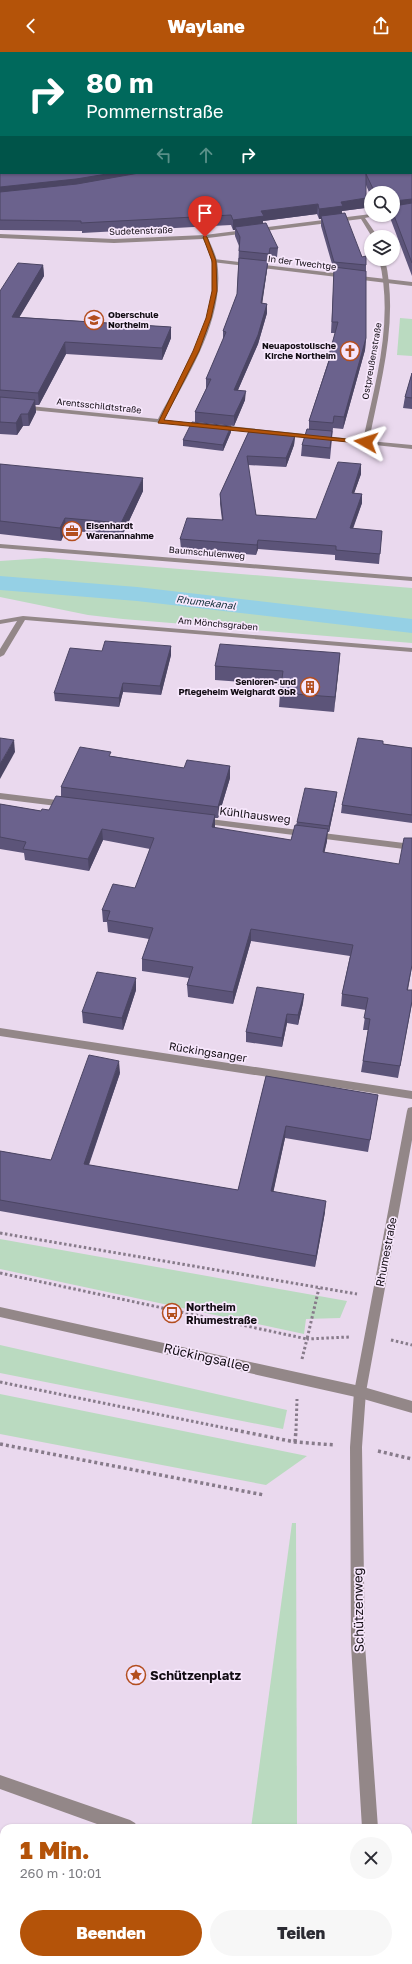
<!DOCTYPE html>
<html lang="de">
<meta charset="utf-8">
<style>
body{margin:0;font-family:"Golos Text",sans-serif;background:#f7f7f7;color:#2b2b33;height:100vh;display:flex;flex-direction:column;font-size:15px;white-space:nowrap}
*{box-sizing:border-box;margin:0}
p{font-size:13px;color:#7c7c81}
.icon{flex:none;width:22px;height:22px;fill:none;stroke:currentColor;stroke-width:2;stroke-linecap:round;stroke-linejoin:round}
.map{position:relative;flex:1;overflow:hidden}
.side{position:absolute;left:0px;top:1772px;width:412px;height:140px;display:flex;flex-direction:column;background:#fff;border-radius:12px 12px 0 0;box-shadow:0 1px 3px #0004}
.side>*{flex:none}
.top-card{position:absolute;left:0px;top:0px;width:412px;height:122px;box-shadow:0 1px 3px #0004;background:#00695c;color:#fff;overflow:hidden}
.fabs{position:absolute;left:364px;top:134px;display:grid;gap:8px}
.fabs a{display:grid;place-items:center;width:36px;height:36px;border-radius:50%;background:#fff;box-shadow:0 1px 3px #0004;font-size:20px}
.pin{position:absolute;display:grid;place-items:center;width:34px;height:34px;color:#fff;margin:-41px -17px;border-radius:50% 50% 50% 0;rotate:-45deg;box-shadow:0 0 4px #0007}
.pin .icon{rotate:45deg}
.me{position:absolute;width:44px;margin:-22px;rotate:276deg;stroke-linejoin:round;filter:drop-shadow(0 0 3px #0008)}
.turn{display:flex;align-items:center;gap:14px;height:84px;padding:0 20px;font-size:18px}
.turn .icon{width:52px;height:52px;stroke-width:2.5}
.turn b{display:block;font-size:28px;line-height:34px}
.lanes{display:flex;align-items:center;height:38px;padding:0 20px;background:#0003;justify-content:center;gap:20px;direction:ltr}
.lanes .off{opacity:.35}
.round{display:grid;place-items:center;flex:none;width:42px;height:42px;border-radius:21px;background:#f7f7f7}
.head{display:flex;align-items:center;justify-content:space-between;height:68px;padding:0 20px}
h1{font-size:24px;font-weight:800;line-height:30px;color:#b45309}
.cta{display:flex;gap:8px;margin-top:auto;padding:8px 20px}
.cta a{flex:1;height:46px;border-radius:24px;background:#b45309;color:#fff;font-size:16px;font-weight:800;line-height:46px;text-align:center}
.cta a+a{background:#f7f7f7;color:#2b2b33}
header{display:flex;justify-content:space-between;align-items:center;height:52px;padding:0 20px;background:#b45309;color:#fff;font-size:18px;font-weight:800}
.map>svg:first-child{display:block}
.green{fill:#badac0}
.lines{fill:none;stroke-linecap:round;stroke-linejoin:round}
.canal{fill:#95d0e5;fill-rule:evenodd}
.path-far1{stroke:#877b8a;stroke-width:3;stroke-dasharray:2.5 2.5;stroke-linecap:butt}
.path{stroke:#877b8a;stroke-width:3.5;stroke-dasharray:3 3;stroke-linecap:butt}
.service{fill:#938788;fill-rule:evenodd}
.minor{fill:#938788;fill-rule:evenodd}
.tertiary{fill:#938788;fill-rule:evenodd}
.wall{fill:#5c5479;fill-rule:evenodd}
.shaded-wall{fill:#4b4563}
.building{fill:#6b628d;stroke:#4b4563}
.route{fill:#b45309;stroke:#753606}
.labels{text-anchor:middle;stroke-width:3.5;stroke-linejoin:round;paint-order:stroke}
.far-street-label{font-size:9px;fill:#120c13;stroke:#f7e7fc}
.far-poi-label{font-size:9px;font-weight:bold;fill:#120c13;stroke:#f7e7fc;text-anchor:start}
.far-water-label{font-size:10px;font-style:italic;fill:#122f39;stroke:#f7e7fc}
.street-label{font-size:11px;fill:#120c13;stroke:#f7e7fc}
.poi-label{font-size:11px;font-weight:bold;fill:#120c13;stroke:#f7e7fc;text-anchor:start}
.near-street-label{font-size:13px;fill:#120c13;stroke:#f7e7fc}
.near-poi-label{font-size:13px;font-weight:bold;fill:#120c13;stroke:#f7e7fc;text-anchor:start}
</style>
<header><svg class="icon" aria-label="back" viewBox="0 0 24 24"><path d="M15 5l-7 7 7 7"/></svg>Waylane<svg class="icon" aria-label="share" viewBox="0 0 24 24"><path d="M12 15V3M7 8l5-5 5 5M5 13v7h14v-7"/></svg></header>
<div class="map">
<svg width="412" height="1912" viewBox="0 0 412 1912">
<rect width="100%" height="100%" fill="#ead9ee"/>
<g class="green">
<path d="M400,266L412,267V304L397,303Z"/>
<path d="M45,506L412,536V591L123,567L88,563L0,545V509Z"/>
<path d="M0,1187L347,1249L340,1266L306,1267L304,1282L0,1217Z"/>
<path d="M0,1293L287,1358L283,1377L0,1321Z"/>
<path d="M0,1342L307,1404L266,1433L0,1382Z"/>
<path d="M292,1471H296L297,1776H251Z"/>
</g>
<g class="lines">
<path class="canal" d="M0,524L137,535L412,567V581L137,549L0,538Z"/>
<g class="path-far1">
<path d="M0,1181L357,1242"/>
<path d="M0,1221L307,1287L319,1236"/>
<path d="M391,1288L412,1293"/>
<path d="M302,1307L307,1287L349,1285"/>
<path d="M0,1330L240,1379"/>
<path d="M296,1379L297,1347"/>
</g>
<g class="path">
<path d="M235,1378L295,1390L335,1393"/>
<path d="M295,1390L296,1378"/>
<path d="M0,1392L264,1443"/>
<path d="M378,1399L412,1407"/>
</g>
<g class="service">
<path d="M214,207L412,230V234L212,210L211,209Z"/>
<path d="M0,1723L130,1768L135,1771L138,1776H108L0,1737Z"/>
</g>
<g class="minor">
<path d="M371,162L379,163L365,166L378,185H372L361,167L208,186C211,193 215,201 217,209C226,265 189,321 164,368L203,372L206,374L205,375L0,355V351L158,367C181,324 223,258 211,207C209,200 206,193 203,187L114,191L0,186V182L114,187L205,183Z"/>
<path d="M379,207H385C399,268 381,328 369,389L412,393V397L217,376L216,375L219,373L363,388C376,328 394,268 379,207Z"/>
<path d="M0,492L412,525V529L0,496Z"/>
<path d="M23,564L412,596V600L25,568L4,603L0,605V597L17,569L0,572V568Z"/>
<path d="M0,741L65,749L69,752L65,755L0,747Z"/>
<path d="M202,766L412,792V798L199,771L198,769Z"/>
<path d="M0,976L412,1039V1047L0,984Z"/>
<path d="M412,1055V1088L366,1340L362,1395L365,1593L378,1776H362L351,1593L350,1395L354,1340L407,1059L408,1056Z"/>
<path d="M408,1869L412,1870V1886L408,1885Z"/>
<path d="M374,1908H390L391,1912H375Z"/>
</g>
<path class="tertiary" d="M0,1255L360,1334L412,1349V1361L360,1346L0,1265Z"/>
</g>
<g class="wall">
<path d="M0,0H141V1L412,0V224L389,163H393V141H371V145L366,133L365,156L342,159V162L366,213V286L365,298L343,377L333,376L330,407L301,404L302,393L309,377V369L328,310L329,303L335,281H331L334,219L321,174V167H319L317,162L263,169V171L278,196L277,205L269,206L267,218L262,251L267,252V261L258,292L238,338L245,348L234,374L195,370V360L206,337V327L223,288V279L237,242L239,194L235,184V178H233L231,173L82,181V179L0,178ZM1,1L411,121H1Z"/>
<path d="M43,213L44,224L19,265L171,275V286L162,308L66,302L39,353H35L36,360L29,374H23L17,383L0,382V239Z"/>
<path d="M412,321V357L403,356L405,345Z"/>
<path d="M249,379L295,384L294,393L286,415L248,413L256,463L316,467L361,412V422L354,441L362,442V451L353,477L382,479L379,512L335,508V503L258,497L256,503L181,497L180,487L222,468L220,452V442Z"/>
<path d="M231,380L223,399L183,394V388Z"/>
<path d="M0,412L143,439L122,484L66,478L61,489L0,482Z"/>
<path d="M171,594V603L161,643L123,640L119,655L55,649L54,641L102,599Z"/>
<path d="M340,601L334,660L279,655L280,641L281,633L215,628V614Z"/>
<path d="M383,692L412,696V771L341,761L342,753Z"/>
<path d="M111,704L184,716L230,714V726L218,766H215V776L291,788L297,770L337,740L336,747L329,780H327V789L324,800L412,914L408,938L412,951L398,1026L361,1020L368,978H363L366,958L341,954L342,942L350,904L251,889L233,952L188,945L187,933L189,926L142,919V907L149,887L108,880L107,870H103L102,858L135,836L150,797L103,788L89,819L25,808L24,801L0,797V752L41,759L49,758L61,744V735Z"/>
<path d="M136,938L123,978L83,971L82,960Z"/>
<path d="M304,942L303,951L298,973L287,971L282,995L246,990V980Z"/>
<path d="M120,1021L89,1113L238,1138L266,1024L378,1043L368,1100L285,1086L273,1140L325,1160L315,1215L0,1159V1099L51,1108Z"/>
</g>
<g class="shaded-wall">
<path d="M113,121H174L0,144V135Z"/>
<path d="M366,146L365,156L342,159V164H321V167H319V157L341,150Z"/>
<path d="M412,147V157L393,158V151L394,149Z"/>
<path d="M318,152L317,162L263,169V174L235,175V178H233V168L261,159Z"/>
<path d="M270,196L269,206L268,212L269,202Z"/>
<path d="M268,209L267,218L261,260V251Z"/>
<path d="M43,213L44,224L13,276L12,265Z"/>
<path d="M267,252V261L258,292L234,347V338Z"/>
<path d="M171,275V286L162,308V296Z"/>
<path d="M366,286L365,298L343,377L344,365Z"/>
<path d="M65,290L66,302L39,353L38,341Z"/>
<path d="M246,339L245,348L234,374V364Z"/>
<path d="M35,348L36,360L29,374L28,362Z"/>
<path d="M21,362L23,374L17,383L16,371Z"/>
<path d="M231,374V380L223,399V393Z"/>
<path d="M295,384L294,393L286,415V406Z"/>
<path d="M361,412V422L351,450L352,441Z"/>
<path d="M143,426V439L122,484L121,471Z"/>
<path d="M362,442V451L349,486L350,476Z"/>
<path d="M65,466L66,478L61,489L60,476Z"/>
<path d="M258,488V497L256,503L257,493Z"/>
<path d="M171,594V603L161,643L160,634Z"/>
<path d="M340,601L339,615L334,660L335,645Z"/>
<path d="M123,631V640L119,655V646Z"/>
<path d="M14,688L15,700L0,727V712Z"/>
<path d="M230,714V726L218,766V755Z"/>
<path d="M337,740L336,747L329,780V774Z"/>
<path d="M215,763V775L212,787V775Z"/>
<path d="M102,777L103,788L89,819L88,807Z"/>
<path d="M328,777L327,789L322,812L323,800Z"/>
<path d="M251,877V889L233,952V940Z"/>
<path d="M136,926V938L123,978L122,966Z"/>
<path d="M304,942L303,951L298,973V963Z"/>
<path d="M287,962V971L282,995V986Z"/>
<path d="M119,1009L120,1021L85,1123L84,1112Z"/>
<path d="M286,1074L285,1086L271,1151V1139Z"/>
<path d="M326,1149L325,1160L315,1215L316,1204Z"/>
</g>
<g class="building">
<path d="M0,0H140V1H183V0H412V7H411V1H1V32H0Z"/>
<rect x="411" y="11" width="1" height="26"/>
<rect x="0" y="36" width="1" height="50"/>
<path d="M411,41H412V147L394,149L393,151V141H375L366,122V146L341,150L343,154L319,157L318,152L261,159L264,164L233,168L231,163L81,171V169L0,168V140L77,132L139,121H411Z"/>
<path d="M0,90H1V121H113L76,127L0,135Z"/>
<path d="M412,151V211L393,161V153L394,154Z"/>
<path d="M345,161L362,205L366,204V213L334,210L321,164Z"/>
<path d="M266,171L278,196H270L269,202L239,199L240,185L235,175Z"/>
<path d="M239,206L268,209L261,251L267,252L258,283L234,338L246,339L234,364L195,360L211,327H206L226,280L223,279L237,242Z"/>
<path d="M18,211L43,213L12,265L171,275L162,296L65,290L38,341L0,338V239Z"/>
<path d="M334,215L366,219V286L344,365L334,364L333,371L309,369L331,303H329L338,270H332Z"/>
<path d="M412,321V346L405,345Z"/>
<path d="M0,345L35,348L28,362H21L16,371L0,370Z"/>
<path d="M192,370L231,374L223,393L183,388Z"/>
<path d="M307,377L332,379L330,396L302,393Z"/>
<path d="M249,379L295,384L286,406L247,404L256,463L316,467L338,410L361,412L352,441L362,442L350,476L382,479L380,502L336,498V494L258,488L257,493L180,487L187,466L223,468L220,442Z"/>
<path d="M0,412L143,426L121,471L65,466L60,476L0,469Z"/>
<path d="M105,589L171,594L160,634L123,631L119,646L54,641L70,596L102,599Z"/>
<path d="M220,592L340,601L335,645L280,641L283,619L215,614Z"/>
<path d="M0,686L14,688L0,712Z"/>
<path d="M358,686L383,689V692L412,696V763L342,753Z"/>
<path d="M80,695L111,700L109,704L184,716L187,708L230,714L218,755L61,735Z"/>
<path d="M305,736L337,740L329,774L297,770Z"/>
<path d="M56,744L215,763L212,775L291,788L295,773L328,777L323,800L399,812L404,786H412V913L407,938H412V949L400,1014L363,1009L370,967L364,966L368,946L342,942L353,893L251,877L233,940L187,933L193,915L142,907L153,876L107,868L110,859L102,858L113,832L135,836L154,786L102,777L88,807L23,797L26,790L0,785V752L41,759L42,757L49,758Z"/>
<path d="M97,920L136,926L122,966L82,960Z"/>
<path d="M257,935L304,942L298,963L287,962L282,986L246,980Z"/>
<path d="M89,1003L119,1009L84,1112L238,1138L266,1024L378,1043L370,1088L286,1074L271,1139L326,1149L316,1204L0,1148V1099L51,1108Z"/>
</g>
<path class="route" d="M205,184L207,185L216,209L217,239L211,266L199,299L164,368L366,389L368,392L158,371L193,299L206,266L212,239V209L203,185Z"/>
<defs>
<g id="school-ring" transform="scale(1)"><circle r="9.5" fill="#f7e7fc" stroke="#b34e1f" stroke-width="1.5"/><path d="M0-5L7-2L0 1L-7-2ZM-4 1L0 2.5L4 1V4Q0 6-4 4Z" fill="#b34e1f"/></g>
<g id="church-ring" transform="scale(1)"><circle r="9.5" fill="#f7e7fc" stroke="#b34e1f" stroke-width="1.5"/><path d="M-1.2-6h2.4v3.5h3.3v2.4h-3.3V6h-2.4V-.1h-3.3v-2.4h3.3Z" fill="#b34e1f"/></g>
<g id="office-ring" transform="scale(1)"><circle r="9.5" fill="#f7e7fc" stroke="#b34e1f" stroke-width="1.5"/><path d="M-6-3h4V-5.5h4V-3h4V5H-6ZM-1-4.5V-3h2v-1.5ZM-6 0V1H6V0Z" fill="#b34e1f"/></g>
<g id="building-ring" transform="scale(1)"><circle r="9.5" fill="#f7e7fc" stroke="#b34e1f" stroke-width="1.5"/><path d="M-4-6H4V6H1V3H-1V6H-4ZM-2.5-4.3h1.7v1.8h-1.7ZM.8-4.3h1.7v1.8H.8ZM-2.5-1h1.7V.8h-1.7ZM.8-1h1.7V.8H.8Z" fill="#b34e1f"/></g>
<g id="bus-ring" transform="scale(1)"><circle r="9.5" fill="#f7e7fc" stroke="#b34e1f" stroke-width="1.5"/><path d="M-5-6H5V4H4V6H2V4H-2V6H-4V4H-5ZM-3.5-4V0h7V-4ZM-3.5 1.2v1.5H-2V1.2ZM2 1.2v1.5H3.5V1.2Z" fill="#b34e1f"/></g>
<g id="sight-ring" transform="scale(1)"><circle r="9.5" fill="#f7e7fc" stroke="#b34e1f" stroke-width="1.5"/><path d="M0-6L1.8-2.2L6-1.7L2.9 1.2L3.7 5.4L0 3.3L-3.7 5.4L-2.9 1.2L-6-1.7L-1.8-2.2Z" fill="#b34e1f"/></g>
</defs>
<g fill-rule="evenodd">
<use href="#school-ring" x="94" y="268"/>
<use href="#church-ring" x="350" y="299"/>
<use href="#office-ring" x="72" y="479"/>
<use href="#building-ring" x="310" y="635"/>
<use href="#bus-ring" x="172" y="1261"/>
<use href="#sight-ring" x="136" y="1623"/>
</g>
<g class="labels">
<g class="far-street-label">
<text transform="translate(141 179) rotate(-2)" y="3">Sudetenstraße</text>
<text transform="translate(302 211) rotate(7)" y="3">In der Twechtge</text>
<text transform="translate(372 309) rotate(-80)" y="3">Ostpreußenstraße</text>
<text transform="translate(99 354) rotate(6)" y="3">Arentsschildtstraße</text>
<text transform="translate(207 501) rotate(5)" y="3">Baumschulenweg</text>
<text transform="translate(218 572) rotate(5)" y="3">Am Mönchsgraben</text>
</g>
<g class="far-poi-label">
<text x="108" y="266">Oberschule<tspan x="108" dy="10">Northeim</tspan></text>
<text x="336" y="297" text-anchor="end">Neuapostolische<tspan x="336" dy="10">Kirche Northeim</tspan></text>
<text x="86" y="477">Eisenhardt<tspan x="86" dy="10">Warenannahme</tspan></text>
<text x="296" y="633" text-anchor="end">Senioren- und<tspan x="296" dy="10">Pflegeheim Weighardt GbR</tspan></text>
</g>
<g class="far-water-label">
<text transform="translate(206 550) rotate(7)" y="4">Rhumekanal</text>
</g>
<g class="street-label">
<text transform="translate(255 763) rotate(7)" y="4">Kühlhausweg</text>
<text transform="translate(208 1000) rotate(9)" y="4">Rückingsanger</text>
<text transform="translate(386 1200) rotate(-79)" y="4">Rhumestraße</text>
</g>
<g class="poi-label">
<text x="186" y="1259">Northeim<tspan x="186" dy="13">Rhumestraße</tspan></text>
</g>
<g class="near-street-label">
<text transform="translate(207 1305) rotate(13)" y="5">Rückingsallee</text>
<text transform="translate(358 1558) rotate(-91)" y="5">Schützenweg</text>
</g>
<g class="near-poi-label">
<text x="150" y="1628">Schützenplatz</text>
</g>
</g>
</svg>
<div class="fabs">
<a><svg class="icon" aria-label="search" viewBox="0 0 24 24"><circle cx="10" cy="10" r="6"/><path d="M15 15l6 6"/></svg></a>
<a><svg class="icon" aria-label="layers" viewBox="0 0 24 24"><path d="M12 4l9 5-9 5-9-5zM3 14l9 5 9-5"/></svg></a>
</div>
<div class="pin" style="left:205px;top:185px;background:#d93025"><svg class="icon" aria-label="arrive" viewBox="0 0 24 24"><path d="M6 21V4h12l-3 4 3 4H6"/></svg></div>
<svg class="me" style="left:366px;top:390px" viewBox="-20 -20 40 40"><path d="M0-17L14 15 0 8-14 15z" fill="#b45309" stroke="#fff" stroke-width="4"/></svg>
<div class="top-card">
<div class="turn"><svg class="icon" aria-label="right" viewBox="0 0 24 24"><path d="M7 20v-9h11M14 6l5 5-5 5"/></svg><div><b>80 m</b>Pommernstraße</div></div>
<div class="lanes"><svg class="icon off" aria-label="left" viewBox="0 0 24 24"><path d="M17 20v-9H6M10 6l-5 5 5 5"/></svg><svg class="icon off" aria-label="ahead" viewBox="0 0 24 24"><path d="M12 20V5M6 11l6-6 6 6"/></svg><svg class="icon" aria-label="right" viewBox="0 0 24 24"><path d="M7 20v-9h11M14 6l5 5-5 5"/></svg></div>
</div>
<section class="side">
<div class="head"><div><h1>1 Min.</h1><p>260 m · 10:01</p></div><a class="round"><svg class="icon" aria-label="close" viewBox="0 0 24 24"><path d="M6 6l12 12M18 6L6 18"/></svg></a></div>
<div class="cta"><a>Beenden</a><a>Teilen</a></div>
</section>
</div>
